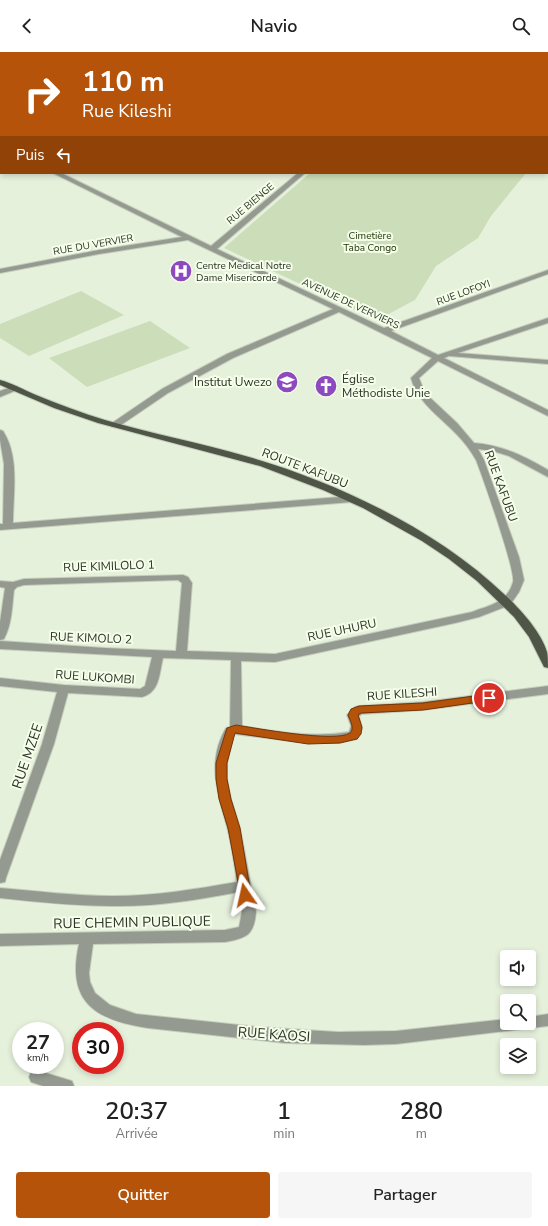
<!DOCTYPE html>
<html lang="fr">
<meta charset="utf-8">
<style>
body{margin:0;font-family:"Nunito Sans",sans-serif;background:#f6f6f6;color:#222;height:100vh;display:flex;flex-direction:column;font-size:15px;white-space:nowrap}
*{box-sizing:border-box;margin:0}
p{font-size:13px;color:#767676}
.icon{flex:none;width:22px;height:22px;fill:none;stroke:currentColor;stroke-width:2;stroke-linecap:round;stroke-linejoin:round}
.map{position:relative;height:1034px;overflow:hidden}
.sheet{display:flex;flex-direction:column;background:#fff;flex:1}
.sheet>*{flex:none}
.banner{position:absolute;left:0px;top:0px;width:548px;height:122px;box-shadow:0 2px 6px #0003;background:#b45309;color:#fff;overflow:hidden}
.tools{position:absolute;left:500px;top:898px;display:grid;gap:8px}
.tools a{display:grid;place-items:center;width:36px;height:36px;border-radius:4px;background:#fff;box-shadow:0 2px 6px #0003;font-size:20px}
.speed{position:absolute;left:12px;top:970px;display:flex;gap:8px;font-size:20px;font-weight:700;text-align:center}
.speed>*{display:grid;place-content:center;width:52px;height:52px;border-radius:50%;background:#fff;box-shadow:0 2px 6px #0003;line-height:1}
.speed small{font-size:10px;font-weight:400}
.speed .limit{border:6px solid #d22;background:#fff;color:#111}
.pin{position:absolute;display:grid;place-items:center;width:34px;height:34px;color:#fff;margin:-17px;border:2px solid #fff;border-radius:50%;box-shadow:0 1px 4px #0007}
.me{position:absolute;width:44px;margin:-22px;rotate:349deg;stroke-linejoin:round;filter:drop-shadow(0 0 3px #0008)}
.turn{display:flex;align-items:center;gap:14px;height:84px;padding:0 16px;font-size:18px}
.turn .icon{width:52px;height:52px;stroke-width:2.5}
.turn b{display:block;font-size:28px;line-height:34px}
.then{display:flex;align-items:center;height:38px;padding:0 16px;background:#0003;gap:8px;font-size:15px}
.eta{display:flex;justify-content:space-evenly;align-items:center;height:68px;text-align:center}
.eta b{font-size:24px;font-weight:600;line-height:28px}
.action{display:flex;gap:8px;margin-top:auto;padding:8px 16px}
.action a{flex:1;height:46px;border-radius:4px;background:#b45309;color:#fff;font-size:16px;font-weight:600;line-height:46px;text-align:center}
.action a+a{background:#f6f6f6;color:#222}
header{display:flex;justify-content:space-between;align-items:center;height:52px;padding:0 16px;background:#fff;font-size:18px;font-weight:600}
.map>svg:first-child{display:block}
.green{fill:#ccddb9}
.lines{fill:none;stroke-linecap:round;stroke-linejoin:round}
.minor-casing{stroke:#c5cebc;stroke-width:2}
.major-casing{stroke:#c5cebc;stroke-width:2}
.minor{fill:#959a91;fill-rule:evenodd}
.major{fill:#4f5647;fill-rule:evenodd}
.route{fill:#b45309;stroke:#753606}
.labels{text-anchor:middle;stroke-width:4;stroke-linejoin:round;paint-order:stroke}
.far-street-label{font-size:10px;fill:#2d3129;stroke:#f4fee9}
.far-park-label{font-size:10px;fill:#1f2f05;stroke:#f4fee9}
.far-poi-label{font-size:10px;fill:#2d3129;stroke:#f4fee9;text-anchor:start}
.poi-label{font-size:12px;fill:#2d3129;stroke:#f4fee9;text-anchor:start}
.street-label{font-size:12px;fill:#2d3129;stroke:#f4fee9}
.near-street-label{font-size:14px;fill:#2d3129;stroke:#f4fee9}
</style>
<header><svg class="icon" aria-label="back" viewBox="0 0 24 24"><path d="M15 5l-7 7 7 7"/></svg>Navio<svg class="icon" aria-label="search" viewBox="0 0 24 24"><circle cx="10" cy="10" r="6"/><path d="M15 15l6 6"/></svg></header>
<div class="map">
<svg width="548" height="1034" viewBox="0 0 548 1034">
<rect width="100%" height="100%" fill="#e6f1dc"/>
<g class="green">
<path d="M310,121H526L491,164L478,186L436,214L415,248L381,266L351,256L224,196Z"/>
<path d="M81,239L124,263L29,304L0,286V272Z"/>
<path d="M150,269L190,296L87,335L49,306Z"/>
</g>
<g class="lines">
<g class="minor-casing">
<g id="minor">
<path d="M0,0H5L0,3Z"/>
<path d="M271,0H278L270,1Z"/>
<path d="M315,0H327L328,1H316Z"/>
<path d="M414,0H423L424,1H415Z"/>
<rect x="0" y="9" width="1" height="4"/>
<rect x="547" y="31" width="1" height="4"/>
<rect x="0" y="35" width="1" height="4"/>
<rect x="0" y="91" width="1" height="4"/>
<path d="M53,121H61L211,194L298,121H305L217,197L384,276L548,218V222L391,279L438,303L548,266V271L458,301L548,308V312L449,304L444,306L548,358V364L438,309L419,326L425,341L457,371L474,391C502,393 524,404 548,418V425L509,404L493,399L478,397L484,408L519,505L524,528L519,540L510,553L479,565L455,571L275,610L241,609L242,674C278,680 313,686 349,680L351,674L347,663L355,655L359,654L423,650L548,634V642L423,658L362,662L359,664L362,677L357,687L338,691H309L234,682L227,711V727L231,747L240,776L256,860C254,883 247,886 225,890L93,892L89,921L90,930L95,941L110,953L136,962L258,975L338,980L396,979L507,967V971H529V965L548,962V974L396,992L364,993L285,991L148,976C95,968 66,950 79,892L0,894V882L225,878L239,875L242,860L239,840C197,848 155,855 112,854C75,854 37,850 0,846V836C38,839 75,844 113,844C155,844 196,837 237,830C234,812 232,793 227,775C218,741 206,710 226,676L230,675L231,608L163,606C159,622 160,640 142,645L68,641L54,692L6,826L5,830L0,831V808L42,692L57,640L0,634V626L64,633L140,637L145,634L152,605L0,597V589L105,596L176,599L182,531L178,528L24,533L17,535L14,538C12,555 12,572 4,587L0,588V570L5,536L0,535V529L13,530L24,527L183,523L188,525L192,531L187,599L275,602L472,560C490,553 507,551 513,530C516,519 482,423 476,408C473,403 470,398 466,393C449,370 418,354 411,326L432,306L339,260L233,306L168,341L118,375H112L111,373L112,371L162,337L227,302L333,257L188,188L99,202L0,221V217L99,198L182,185Z"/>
<path d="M14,334H17L18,336L17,338L0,345V339Z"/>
<path d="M0,378L3,379C20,405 13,442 13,471L352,444L357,447L352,450L0,478V472H3L4,412L0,388Z"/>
<path d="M36,1018L72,1029L74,1034H43L31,1030L29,1025L31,1020Z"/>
</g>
</g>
<g class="major-casing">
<g id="major">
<path d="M59,0H65L58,1Z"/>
<path d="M1,46V50L0,51V47Z"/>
<path d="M0,328C12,331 24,338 36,343C58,352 82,361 105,368C153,382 201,391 249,405C339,431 437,478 505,543C520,557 541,580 547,600C548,604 548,611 548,616L544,615L529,585L514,565L477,529L449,507L422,489L363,456L323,438L260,414L98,371L54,356L0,333Z"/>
</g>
</g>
<use href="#minor" class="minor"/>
<use href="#major" class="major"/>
</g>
<path class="route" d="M489,642L493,643L494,646L493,648L423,658L361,661L358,663L362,675L361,682L357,687L340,691L308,692L235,681L227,711V727L231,747L240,776L251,843L250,846L245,847L241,846L228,776L219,747L216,727V711L227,676L236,673C255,676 336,691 350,681C355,677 350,668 348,663L351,657L359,654L423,651Z"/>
<defs>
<g id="hospital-disc" transform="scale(1.15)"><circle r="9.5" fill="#8d4abe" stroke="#f4fee9"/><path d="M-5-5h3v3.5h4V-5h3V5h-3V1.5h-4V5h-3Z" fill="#fff"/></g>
<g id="school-disc" transform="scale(1.15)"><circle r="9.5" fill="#8d4abe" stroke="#f4fee9"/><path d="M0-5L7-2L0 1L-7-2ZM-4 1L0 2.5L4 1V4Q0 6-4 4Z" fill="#fff"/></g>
<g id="church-disc" transform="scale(1.15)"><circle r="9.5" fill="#8d4abe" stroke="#f4fee9"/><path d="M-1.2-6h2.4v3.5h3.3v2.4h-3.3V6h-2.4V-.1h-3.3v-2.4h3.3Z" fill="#fff"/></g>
</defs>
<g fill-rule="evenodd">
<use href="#hospital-disc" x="181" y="219"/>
<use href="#school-disc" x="287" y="330"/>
<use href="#church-disc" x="326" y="334"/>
</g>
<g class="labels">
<g class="far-street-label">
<text transform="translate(250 151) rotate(-40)" y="4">RUE BIENGE</text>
<text transform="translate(93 192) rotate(-10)" y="4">RUE DU VERVIER</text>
<text transform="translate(463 240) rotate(-20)" y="4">RUE LOFOYI</text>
<text transform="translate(351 251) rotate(25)" y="4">AVENUE DE VERVIERS</text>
</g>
<g class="far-park-label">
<text x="370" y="187">Cimetière<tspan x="370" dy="12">Taba Congo</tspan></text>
</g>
<g class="far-poi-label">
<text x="196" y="217">Centre Medical Notre<tspan x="196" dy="12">Dame Misericorde</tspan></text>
</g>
<g class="poi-label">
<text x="342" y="331">Église<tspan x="342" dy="14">Méthodiste Unie</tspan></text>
<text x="272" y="334" text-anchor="end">Institut Uwezo</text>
</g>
<g class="street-label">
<text transform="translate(305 416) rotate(21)" y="4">ROUTE KAFUBU</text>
<text transform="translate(501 434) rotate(70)" y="4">RUE KAFUBU</text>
<text transform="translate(109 514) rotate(-2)" y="4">RUE KIMILOLO 1</text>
<text transform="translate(342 578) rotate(-12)" y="4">RUE UHURU</text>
<text transform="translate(91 586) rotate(2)" y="4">RUE KIMOLO 2</text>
<text transform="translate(95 625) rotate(4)" y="4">RUE LUKOMBI</text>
<text transform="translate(402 642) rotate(-4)" y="4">RUE KILESHI</text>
</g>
<g class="near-street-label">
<text transform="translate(27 704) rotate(-71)" y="5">RUE MZEE</text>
<text transform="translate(132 870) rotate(-1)" y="5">RUE CHEMIN PUBLIQUE</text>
<text transform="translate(274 982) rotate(4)" y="5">RUE KAOSI</text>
</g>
</g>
</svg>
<div class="tools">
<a><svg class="icon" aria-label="sound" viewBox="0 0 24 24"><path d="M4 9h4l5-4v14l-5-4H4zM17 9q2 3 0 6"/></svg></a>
<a><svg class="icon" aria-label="search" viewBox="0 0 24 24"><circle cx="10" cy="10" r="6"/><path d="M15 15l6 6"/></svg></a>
<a><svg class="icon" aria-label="layers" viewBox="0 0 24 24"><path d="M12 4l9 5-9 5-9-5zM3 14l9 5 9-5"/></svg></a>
</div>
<div class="speed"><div>27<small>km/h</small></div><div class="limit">30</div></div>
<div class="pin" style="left:489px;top:646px;background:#d93025"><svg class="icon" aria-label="arrive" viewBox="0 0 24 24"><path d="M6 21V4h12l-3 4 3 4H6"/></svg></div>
<svg class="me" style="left:245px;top:843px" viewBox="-20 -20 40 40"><path d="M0-17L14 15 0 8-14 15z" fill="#b45309" stroke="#fff" stroke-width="4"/></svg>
<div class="banner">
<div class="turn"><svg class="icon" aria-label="right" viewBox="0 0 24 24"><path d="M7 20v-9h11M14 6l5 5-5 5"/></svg><div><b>110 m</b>Rue Kileshi</div></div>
<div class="then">Puis<svg class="icon" aria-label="left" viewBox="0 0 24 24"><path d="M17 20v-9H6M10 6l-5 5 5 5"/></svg></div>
</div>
</div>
<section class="sheet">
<div class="eta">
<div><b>20:37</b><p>Arrivée</p></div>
<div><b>1</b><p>min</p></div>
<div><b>280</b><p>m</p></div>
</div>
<div class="action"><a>Quitter</a><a>Partager</a></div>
</section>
